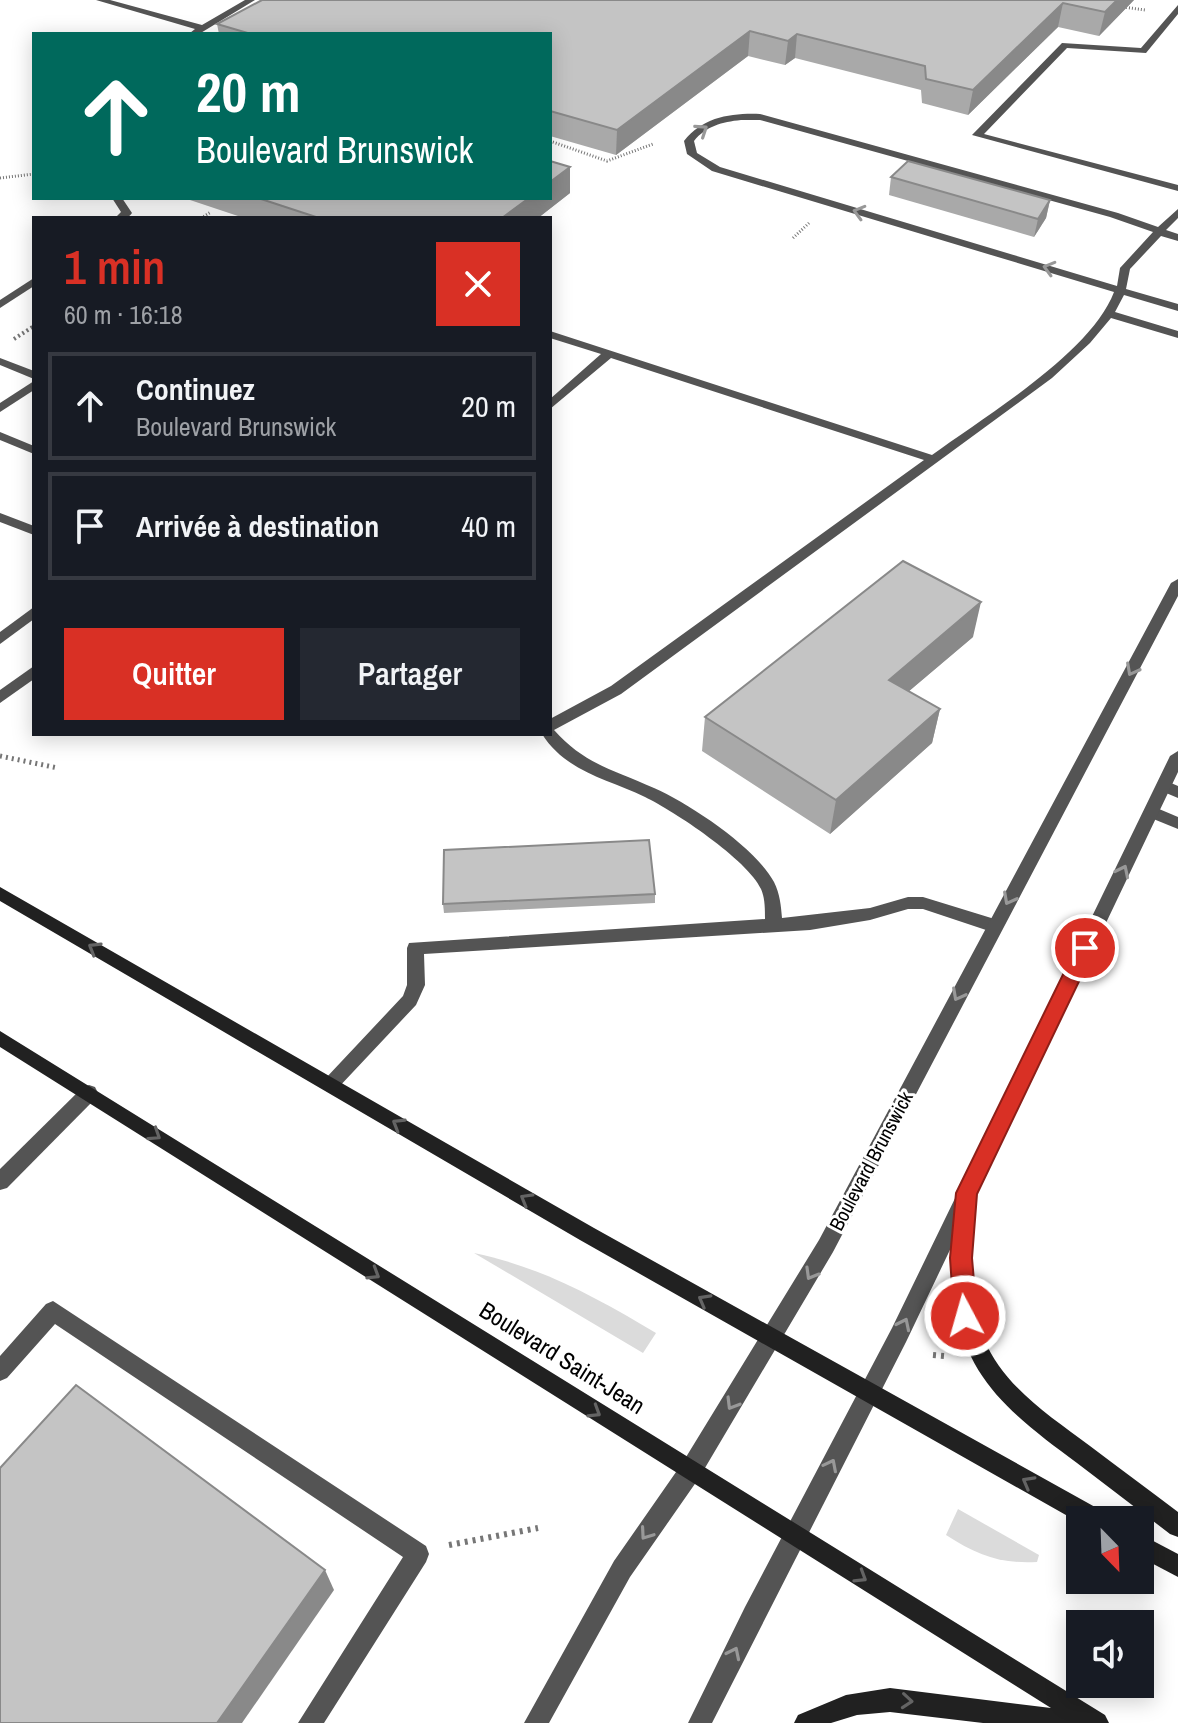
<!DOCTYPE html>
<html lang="fr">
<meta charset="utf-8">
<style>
body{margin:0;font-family:"Archivo Narrow",sans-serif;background:#242831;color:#f1f3f6;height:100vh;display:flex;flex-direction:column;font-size:30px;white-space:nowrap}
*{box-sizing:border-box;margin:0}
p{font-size:26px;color:#9ea1a6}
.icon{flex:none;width:44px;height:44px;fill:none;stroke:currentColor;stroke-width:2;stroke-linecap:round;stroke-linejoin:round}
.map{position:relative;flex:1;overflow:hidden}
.drawer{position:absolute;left:32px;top:216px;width:520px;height:520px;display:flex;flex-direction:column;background:#171b24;border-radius:0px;box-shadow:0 4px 20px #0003}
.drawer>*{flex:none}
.hud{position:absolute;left:32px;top:32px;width:520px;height:168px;border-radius:0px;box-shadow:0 4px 20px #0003;background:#00695c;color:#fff;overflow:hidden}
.needle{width:52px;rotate:157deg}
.tools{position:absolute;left:1066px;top:1506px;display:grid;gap:16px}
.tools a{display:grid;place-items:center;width:88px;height:88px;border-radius:0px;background:#171b24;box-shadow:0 4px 20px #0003;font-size:40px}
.pin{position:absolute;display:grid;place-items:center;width:68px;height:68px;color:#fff;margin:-34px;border:4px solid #fff;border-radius:50%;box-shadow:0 2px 8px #0007}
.me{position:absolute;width:88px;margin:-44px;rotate:354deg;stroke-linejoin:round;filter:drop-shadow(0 0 6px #0008)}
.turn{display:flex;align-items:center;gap:28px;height:168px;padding:0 32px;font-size:36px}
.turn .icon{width:104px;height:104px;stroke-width:2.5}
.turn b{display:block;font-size:56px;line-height:68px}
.round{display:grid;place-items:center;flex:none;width:84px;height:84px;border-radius:0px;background:#242831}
.head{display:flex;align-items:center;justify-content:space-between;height:136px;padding:0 32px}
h1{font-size:48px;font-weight:600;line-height:60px;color:#d93025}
.cta{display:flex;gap:16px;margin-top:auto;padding:16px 32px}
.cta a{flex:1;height:92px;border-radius:0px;background:#d93025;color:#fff;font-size:32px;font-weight:600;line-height:92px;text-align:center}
.cta a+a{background:#242831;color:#f1f3f6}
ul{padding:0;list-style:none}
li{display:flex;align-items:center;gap:24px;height:108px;margin:0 16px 12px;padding:0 16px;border:4px solid #363941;border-radius:0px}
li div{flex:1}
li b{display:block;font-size:30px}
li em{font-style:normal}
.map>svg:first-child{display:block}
.green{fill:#dbdbdb}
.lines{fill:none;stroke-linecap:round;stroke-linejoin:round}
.path-far3{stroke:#767676;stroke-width:3;stroke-dasharray:1 2;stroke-linecap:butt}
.path-far2{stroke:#767676;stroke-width:4;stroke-dasharray:2 3;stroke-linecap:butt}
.path-far1{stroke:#767676;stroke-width:5;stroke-dasharray:2 4;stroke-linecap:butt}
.path{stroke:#767676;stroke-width:6;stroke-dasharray:3 5;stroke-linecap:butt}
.service{fill:#545454;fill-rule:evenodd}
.tertiary{fill:#545454;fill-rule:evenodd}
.secondary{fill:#212121;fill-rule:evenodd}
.wall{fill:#a9a9a9}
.shaded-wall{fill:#898989}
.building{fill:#c4c4c4;stroke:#898989;stroke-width:2}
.oneway{stroke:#989898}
.oneway2{stroke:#646464}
.route{fill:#d93025;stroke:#8d1f18;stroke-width:2}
.labels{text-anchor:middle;stroke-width:6;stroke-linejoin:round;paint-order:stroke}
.street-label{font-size:20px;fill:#000;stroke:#fff}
.near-street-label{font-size:24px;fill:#000;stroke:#fff}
</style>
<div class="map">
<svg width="1178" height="1723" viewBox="0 0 1178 1723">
<rect width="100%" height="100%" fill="#fff"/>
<g class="green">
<path d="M474,1253C542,1267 597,1298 656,1333L643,1353Z"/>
<path d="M958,1509L1039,1555L1037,1562C1000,1564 977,1555 946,1535Z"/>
</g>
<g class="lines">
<g class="path-far3">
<path d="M1123,7L1145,10"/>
<path d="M550,141L607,161L653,144"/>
<path d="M0,178L34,174"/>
<path d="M201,218L211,212"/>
<path d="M793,238L809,223"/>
</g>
<path class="path-far2" d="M14,339L34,326"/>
<path class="path-far1" d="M0,756L58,768"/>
<g class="path">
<path d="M933,1355L945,1356"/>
<path d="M449,1545L538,1528"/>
</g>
<g class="service">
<path d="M96,0H110L202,25L245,0H255L199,34L190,33L195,29Z"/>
<path d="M1178,5V14L1146,53L1067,48L984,134L1178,185V191L972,135L1062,43L1141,48Z"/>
<path d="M760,114L1118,213L1158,227L1178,209V218L1166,230L1178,234V241L1161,236L1130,269L1126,289L1178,304V311L1124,295L1115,312L1178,331V338L1111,318L1090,343L1052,378L621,694L554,730C584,764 614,770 654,788C690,804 755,847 774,882C780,894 781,906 782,918L870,908L908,897H923L1001,921L1003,926L1001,931L995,933L923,909H908L870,920L810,930L424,954L425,985L416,1005L337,1089L331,1092L325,1089L322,1084L325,1079L403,996L407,985V948L409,943L765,919C765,909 765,898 761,889C748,860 674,811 645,797C608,779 566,772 542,734H550V719L611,686L924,460L611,358L550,409V399L601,354L550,338V331L932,455C985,416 1091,353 1114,292L712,171L687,154L684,141C703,117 731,113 760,114ZM741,120H760L1110,217L1153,232L1120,268L1117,286L720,167L697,153L694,141C706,126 722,122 741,120Z"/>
<path d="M112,198H122L132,213C128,219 122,218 115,218L121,212Z"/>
<path d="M34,278V286L0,308V300Z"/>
<path d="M0,358L34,371V379L0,365Z"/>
<path d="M34,381V390L0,412V403Z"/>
<path d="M0,432L34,446V454L0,440Z"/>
<path d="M0,513L34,526V535L0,522Z"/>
<path d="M34,607V619L0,644V632Z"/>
<path d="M34,666V679L0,703V690Z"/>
<path d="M1164,780L1178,786V798L1159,790L1156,786L1159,782Z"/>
<path d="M1152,806L1178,817V829L1146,816L1144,812Z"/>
<path d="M89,1085L95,1087L98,1093L95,1099L7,1188L0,1190V1169L83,1087Z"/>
<path d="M53,1301L426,1546L429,1554L426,1562L324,1723H298L403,1557L55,1324L7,1378L0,1381V1356L46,1304Z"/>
</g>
<g class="tertiary">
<path d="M1178,579V596L833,1252L699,1478L630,1577L549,1723H524L614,1561L683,1462L819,1240L1171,583Z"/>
<path d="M1178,751V772L906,1342L712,1723H688L745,1607L892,1328L1170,756Z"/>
</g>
<g class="secondary">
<path d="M0,887L594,1228L1104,1512L1107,1520H1080V1523L580,1240L0,901Z"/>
<path d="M0,1031L1105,1715L1109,1723H983L890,1712L857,1715L831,1723H794L798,1715L846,1695L890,1688L1051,1708L0,1047Z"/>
<path d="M966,1184L973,1187L975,1193C972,1240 966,1293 984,1339C1004,1387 1050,1416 1090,1446C1119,1468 1149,1490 1178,1512V1537L1170,1534C1139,1510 1108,1487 1077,1463C1021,1421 968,1384 956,1309C950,1271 953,1232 957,1193L959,1187Z"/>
<path d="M1140,1534L1178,1554V1577L1140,1557Z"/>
</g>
</g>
<g class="wall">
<path d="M1134,0L1099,36L1058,27L968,115L922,103L921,90L795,58L785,65L748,56L616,155L550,136V34H219L217,24Z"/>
<path d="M570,167V193L538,218H244L184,198H550Z"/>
<path d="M891,177L1050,200L1046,218L1034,237L889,195Z"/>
<path d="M973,637L909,691L940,709L932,743L830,834L702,751L705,717Z"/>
<path d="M655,894V903L444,913L443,904Z"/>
</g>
<g class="shaded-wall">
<path d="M1117,0H1134L1099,36L1105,12Z"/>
<path d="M1063,3L1058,27L968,115L973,90Z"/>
<path d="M750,31L748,56L616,155L617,130Z"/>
<path d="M797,34L795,58L785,65L788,41Z"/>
<path d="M570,167V193L538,218H502L529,198H550V182Z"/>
<path d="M1050,200L1046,218L1034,237L1038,219Z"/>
<path d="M981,602L973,637L882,714L889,680Z"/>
<path d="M940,709L932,743L830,834L836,800Z"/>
<path d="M325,1570L334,1590L242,1723H217Z"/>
</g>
<g class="building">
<path d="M262,0H1117L1105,12L1063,3L973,90L926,79L925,66L797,34L788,41L750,31L617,130L550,111V34H251L217,24Z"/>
<path d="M550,161L570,167L550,182Z"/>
<path d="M908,161L1050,200L1038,219L891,177Z"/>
<path d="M258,198H529L502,218H319Z"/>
<path d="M903,561L981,602L889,680L940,709L836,800L705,717Z"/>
<path d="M649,840L655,894L443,904L444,850Z"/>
<path d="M76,1385L325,1570L217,1723H0V1468Z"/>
</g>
<defs><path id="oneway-chevron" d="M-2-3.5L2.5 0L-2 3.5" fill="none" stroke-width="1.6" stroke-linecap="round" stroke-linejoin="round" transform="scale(2)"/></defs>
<g class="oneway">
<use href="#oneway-chevron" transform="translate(702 130) rotate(-34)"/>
<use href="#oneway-chevron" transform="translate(859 212) rotate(-164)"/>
<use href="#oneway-chevron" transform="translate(1049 268) rotate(-164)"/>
<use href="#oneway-chevron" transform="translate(1132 670) rotate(118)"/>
<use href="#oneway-chevron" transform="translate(1123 871) rotate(-64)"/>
<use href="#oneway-chevron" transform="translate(1009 899) rotate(118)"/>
<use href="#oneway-chevron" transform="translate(958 995) rotate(118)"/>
<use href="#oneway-chevron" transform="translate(811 1274) rotate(120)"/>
<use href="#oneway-chevron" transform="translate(904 1324) rotate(-64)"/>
<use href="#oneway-chevron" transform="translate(732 1404) rotate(121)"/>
<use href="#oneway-chevron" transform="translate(831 1465) rotate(-63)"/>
<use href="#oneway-chevron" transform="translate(646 1534) rotate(125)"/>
<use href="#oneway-chevron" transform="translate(734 1653) rotate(-64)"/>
</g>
<g class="oneway2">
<use href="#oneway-chevron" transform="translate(94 948) rotate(-149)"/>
<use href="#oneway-chevron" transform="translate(398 1124) rotate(-149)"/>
<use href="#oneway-chevron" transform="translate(155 1135) rotate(33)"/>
<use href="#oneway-chevron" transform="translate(526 1199) rotate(-150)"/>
<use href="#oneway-chevron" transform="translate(374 1274) rotate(32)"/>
<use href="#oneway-chevron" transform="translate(704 1300) rotate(-151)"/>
<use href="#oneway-chevron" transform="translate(595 1412) rotate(32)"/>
<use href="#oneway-chevron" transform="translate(1028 1482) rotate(-151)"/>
<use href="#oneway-chevron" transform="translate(861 1577) rotate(32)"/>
<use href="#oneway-chevron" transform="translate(907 1701) rotate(5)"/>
</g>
<path class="route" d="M1085,941L1092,943L1095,948L977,1194L972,1258L977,1316L973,1324L965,1327L957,1324L954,1316L950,1258L956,1193L1076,948L1079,943Z"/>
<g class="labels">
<g class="street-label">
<text transform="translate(871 1161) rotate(-62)" y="7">Boulevard Brunswick</text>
</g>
<g class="near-street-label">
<text transform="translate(562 1358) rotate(32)" y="8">Boulevard Saint-Jean</text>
</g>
</g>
</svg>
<div class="tools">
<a><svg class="needle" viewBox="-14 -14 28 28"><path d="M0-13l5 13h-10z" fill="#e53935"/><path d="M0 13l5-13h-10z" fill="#9ea1a6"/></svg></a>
<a><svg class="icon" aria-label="sound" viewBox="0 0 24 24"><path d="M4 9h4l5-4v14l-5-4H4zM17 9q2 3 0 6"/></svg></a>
</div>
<div class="pin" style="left:1085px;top:948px;background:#d93025"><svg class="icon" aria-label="arrive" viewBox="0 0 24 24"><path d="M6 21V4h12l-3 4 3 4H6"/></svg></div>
<svg class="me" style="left:965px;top:1316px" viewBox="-20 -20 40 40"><circle r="17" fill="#d93025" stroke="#fff" stroke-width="3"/><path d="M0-11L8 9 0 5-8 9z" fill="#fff"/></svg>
<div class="hud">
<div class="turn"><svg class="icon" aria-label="ahead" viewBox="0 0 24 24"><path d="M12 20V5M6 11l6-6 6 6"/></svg><div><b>20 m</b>Boulevard Brunswick</div></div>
</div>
<section class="drawer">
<div class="head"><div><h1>1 min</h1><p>60 m · 16:18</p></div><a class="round" style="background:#d93025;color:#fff"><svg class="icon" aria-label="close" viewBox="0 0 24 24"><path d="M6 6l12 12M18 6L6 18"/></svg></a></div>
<ul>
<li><svg class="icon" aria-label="ahead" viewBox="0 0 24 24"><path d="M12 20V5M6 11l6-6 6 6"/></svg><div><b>Continuez</b><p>Boulevard Brunswick</p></div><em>20 m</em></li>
<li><svg class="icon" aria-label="arrive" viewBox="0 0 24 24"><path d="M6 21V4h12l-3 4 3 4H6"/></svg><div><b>Arrivée à destination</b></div><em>40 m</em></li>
</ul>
<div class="cta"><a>Quitter</a><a>Partager</a></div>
</section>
</div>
